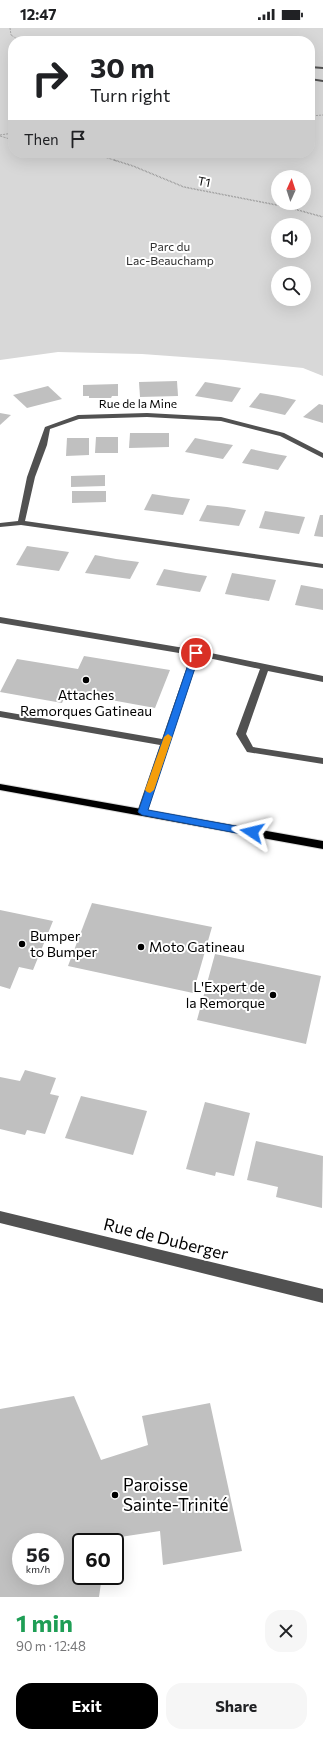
<!DOCTYPE html>
<meta charset="utf-8">
<style>
body{margin:0;font-family:Commissioner,sans-serif;background:#f6f6f6;color:#202124;height:100vh;display:flex;flex-direction:column;font-size:15px;white-space:nowrap}
*{box-sizing:border-box;margin:0}
p{font-size:13px;color:#757577}
.icon{flex:none;width:22px;height:22px;fill:none;stroke:currentColor;stroke-width:2;stroke-linecap:round;stroke-linejoin:round}
.map{position:relative;height:1569px;overflow:hidden}
.details{display:flex;flex-direction:column;background:#fff;flex:1}
.details>*{flex:none}
.banner{position:absolute;left:8px;top:8px;width:307px;height:122px;border-radius:16px;box-shadow:0 4px 16px #0002;background:#fff;color:#202124;overflow:hidden}
.needle{width:26px;rotate:3deg}
.fabs{position:absolute;left:271px;top:142px;display:grid;gap:8px}
.fabs a{display:grid;place-items:center;width:40px;height:40px;border-radius:50%;background:#fff;box-shadow:0 4px 16px #0002;font-size:20px}
.speed{position:absolute;left:12px;top:1505px;display:flex;gap:8px;font-size:20px;font-weight:700;text-align:center}
.speed>*{display:grid;place-content:center;width:52px;height:52px;border-radius:50%;background:#fff;box-shadow:0 4px 16px #0002;line-height:1}
.speed small{font-size:10px;font-weight:400}
.speed .limit{border:2px solid #111;border-radius:6px;background:#fff;color:#111}
.pin{position:absolute;display:grid;place-items:center;width:34px;height:34px;color:#fff;margin:-17px;border:2px solid #fff;border-radius:50%;box-shadow:0 1px 4px #0007}
.me{position:absolute;width:44px;margin:-22px;rotate:280deg;stroke-linejoin:round;filter:drop-shadow(0 0 3px #0008)}
.turn{display:flex;align-items:center;gap:14px;height:84px;padding:0 16px;font-size:18px}
.turn .icon{width:52px;height:52px;stroke-width:2.5}
.turn b{display:block;font-size:28px;line-height:34px}
.then{display:flex;align-items:center;height:38px;padding:0 16px;background:#0003;gap:8px;font-size:15px}
.round{display:grid;place-items:center;flex:none;width:42px;height:42px;border-radius:16px;background:#f6f6f6}
.head{display:flex;align-items:center;justify-content:space-between;height:68px;padding:0 16px}
h1{font-size:24px;font-weight:700;line-height:30px;color:#1e9e55}
.primary-button{display:flex;gap:8px;margin-top:auto;padding:8px 16px}
.primary-button a{flex:1;height:46px;border-radius:16px;background:#000;color:#fff;font-size:16px;font-weight:700;line-height:46px;text-align:center}
.primary-button a+a{background:#f6f6f6;color:#202124}
.status{display:flex;justify-content:space-between;align-items:center;height:28px;padding:0 20px;background:#fff;direction:ltr}
.status svg{height:11px;fill:currentColor}
.map>svg:first-child{display:block}
.green{fill:#d8d8d8;fill-rule:evenodd}
.building{fill:#c0c0c0;fill-rule:evenodd}
.lines{fill:none;stroke-linecap:round;stroke-linejoin:round}
.major-casing{stroke:#dbdbdb;stroke-width:2}
.path-far1{stroke:#737373;stroke-width:1;stroke-dasharray:0.5 1;stroke-linecap:butt}
.path{stroke:#737373;stroke-width:1.5;stroke-dasharray:0.5 1;stroke-linecap:butt}
.minor{fill:#515151;fill-rule:evenodd}
.major{fill:#000;fill-rule:evenodd}
.route{fill:#1a73e8;stroke:#114b97}
.slow{fill:#f59e0b}
.poi-dot{fill:#000;stroke:#fff;stroke-width:1.5}
.labels{text-anchor:middle;stroke-width:4;stroke-linejoin:round;paint-order:stroke}
.far-street-label{font-size:12px;fill:#000;stroke:#fff}
.far-park-label{font-size:12px;fill:#2f2f2f;stroke:#fff}
.poi-label{font-size:14px;fill:#000;stroke:#fff;text-anchor:start}
.near-street-label{font-size:17px;fill:#000;stroke:#fff}
.near-poi-label{font-size:17px;fill:#000;stroke:#fff;text-anchor:start}
</style>
<div class="status"><b>12:47</b><svg viewBox="0 0 49 12"><path d="M0 12V9h3v3zM5 12V6h3v6zM10 12V3h3v9zM15 12V0h3v12zM26 1h20v11H26zM47 4h2v5h-2z"/></svg></div>
<div class="map">
<svg width="323" height="1569" viewBox="0 0 323 1569">
<rect width="100%" height="100%" fill="#fff"/>
<path class="green" d="M0,0H323V348L303,340L225,332L142,326L58,324L0,332ZM13,13H310V125H13ZM278,149H304V175H278ZM278,197H304V223H278ZM278,245H304V271H278Z"/>
<g class="building">
<path d="M177,353L178,368L140,369L139,354Z"/>
<path d="M205,354L241,360L232,374L195,368Z"/>
<path d="M118,356V368H112L111,370H89V368H83V357Z"/>
<path d="M48,358L62,371L27,380L13,367Z"/>
<path d="M260,365L278,368L296,372L285,387L249,379Z"/>
<path d="M319,376L323,377V395L303,389Z"/>
<path d="M0,385L11,387L0,397Z"/>
<path d="M130,405H169V419L129,420Z"/>
<path d="M96,409H118V425H95Z"/>
<path d="M67,410H89V427L66,428Z"/>
<path d="M195,410L215,414L233,417L223,431L185,424Z"/>
<path d="M251,421L270,425L287,428L278,442L242,435Z"/>
<path d="M105,447V458L71,459V448Z"/>
<path d="M72,463H106V474L72,475Z"/>
<path d="M152,466L172,469L190,471L183,487L144,482Z"/>
<path d="M207,477L227,479L246,482L239,498L199,493Z"/>
<path d="M265,483L305,489L299,506L259,500Z"/>
<path d="M320,487H323V509L314,508Z"/>
<path d="M27,518L69,524L59,543L16,537Z"/>
<path d="M95,527L116,531L139,534L130,551L85,545Z"/>
<path d="M164,541L186,545L207,548L200,564L156,557Z"/>
<path d="M232,545L276,552L269,573L225,566Z"/>
<path d="M301,557L323,561V582L295,577Z"/>
<path d="M84,628L170,642L155,680L67,664L62,675L0,664L17,631L78,641Z"/>
<path d="M92,875L212,899L193,965L68,938Z"/>
<path d="M0,882L53,893L33,942L19,939L10,961L0,958Z"/>
<path d="M215,926L321,948L306,1016L197,992Z"/>
<path d="M25,1042L56,1050L50,1066L59,1068L45,1106L27,1102L25,1107L0,1101V1049L20,1053Z"/>
<path d="M81,1068L147,1083L133,1127L65,1110Z"/>
<path d="M205,1074L250,1085L234,1148L216,1144L215,1148L186,1141Z"/>
<path d="M256,1113L323,1128L322,1180L276,1169L278,1159L247,1152Z"/>
<path d="M74,1368L101,1432L148,1417L142,1388L210,1375L242,1523L163,1537L160,1503L107,1511L106,1514H81V1548H102L99,1569H0V1381ZM21,1514H55V1548H21Z"/>
</g>
<g class="lines">
<g class="major-casing">
<path id="major" d="M0,756L323,813V821L0,762Z"/>
</g>
<g class="path-far1">
<path d="M10,0L11,7L20,13"/>
<path d="M310,88L323,87"/>
<path d="M0,107L13,105"/>
<path d="M0,108L13,112"/>
<path d="M84,125L98,127L117,133"/>
</g>
<path class="path" d="M114,132L133,138L184,159L287,179L323,189"/>
<g class="minor">
<path d="M310,38L323,39V41L310,40Z"/>
<path d="M310,50L323,52V54L310,52Z"/>
<path d="M147,385L221,389L284,405L323,425V430L280,408L221,393L147,389L79,391L50,401L47,417L35,449L25,493L323,536V540L21,497L0,499V495L18,493L27,449L45,399L78,387Z"/>
<path d="M0,589L196,622L323,648V654L268,643L246,706L253,719L323,730V736L247,724L236,706L260,641L199,628L146,787H138L137,784L160,717L0,689V683L162,711L191,627L0,595Z"/>
<path d="M0,1183L323,1261V1275L0,1195Z"/>
</g>
<use href="#major" class="major"/>
</g>
<path class="route" d="M196,623L200,625L148,782L252,801L255,802L257,804L255,807L252,808L142,787L138,784L192,625Z"/>
<path class="slow" d="M168,706L172,709L154,762L150,765L147,764L145,762L164,709Z"/>
<g class="poi-dot">
<circle cx="86" cy="652" r="4"/>
<circle cx="22" cy="916" r="4"/>
<circle cx="141" cy="919" r="4"/>
<circle cx="273" cy="967" r="4"/>
<circle cx="115" cy="1467" r="4"/>
</g>
<g class="labels">
<g class="far-street-label">
<text transform="translate(204 154) rotate(11)" y="4">T1</text>
<text x="138" y="380">Rue de la Mine</text>
</g>
<g class="far-park-label">
<text x="170" y="223">Parc du<tspan x="170" dy="14">Lac-Beauchamp</tspan></text>
</g>
<g class="poi-label">
<text x="86" y="672" text-anchor="middle">Attaches<tspan x="86" dy="16">Remorques Gatineau</tspan></text>
<text x="30" y="913">Bumper<tspan x="30" dy="16">to Bumper</tspan></text>
<text x="149" y="924">Moto Gatineau</text>
<text x="265" y="964" text-anchor="end">L'Expert de<tspan x="265" dy="16">la Remorque</tspan></text>
</g>
<g class="near-street-label">
<text transform="translate(166 1211) rotate(14)" y="6">Rue de Duberger</text>
</g>
<g class="near-poi-label">
<text x="123" y="1463">Paroisse<tspan x="123" dy="20">Sainte-Trinité</tspan></text>
</g>
</g>
</svg>
<div class="fabs">
<a><svg class="needle" viewBox="-14 -14 28 28"><path d="M0-13l5 13h-10z" fill="#e53935"/><path d="M0 13l5-13h-10z" fill="#757577"/></svg></a>
<a><svg class="icon" aria-label="sound" viewBox="0 0 24 24"><path d="M4 9h4l5-4v14l-5-4H4zM17 9q2 3 0 6"/></svg></a>
<a><svg class="icon" aria-label="search" viewBox="0 0 24 24"><circle cx="10" cy="10" r="6"/><path d="M15 15l6 6"/></svg></a>
</div>
<div class="speed"><div>56<small>km/h</small></div><div class="limit">60</div></div>
<div class="pin" style="left:196px;top:625px;background:#d93025"><svg class="icon" aria-label="arrive" viewBox="0 0 24 24"><path d="M6 21V4h12l-3 4 3 4H6"/></svg></div>
<svg class="me" style="left:252px;top:804px" viewBox="-20 -20 40 40"><path d="M0-17L14 15 0 8-14 15z" fill="#1a73e8" stroke="#fff" stroke-width="4"/></svg>
<div class="banner">
<div class="turn"><svg class="icon" aria-label="right" viewBox="0 0 24 24"><path d="M7 20v-9h11M14 6l5 5-5 5"/></svg><div><b>30 m</b>Turn right</div></div>
<div class="then">Then<svg class="icon" aria-label="arrive" viewBox="0 0 24 24"><path d="M6 21V4h12l-3 4 3 4H6"/></svg></div>
</div>
</div>
<section class="details">
<div class="head"><div><h1>1 min</h1><p>90 m · 12:48</p></div><a class="round"><svg class="icon" aria-label="close" viewBox="0 0 24 24"><path d="M6 6l12 12M18 6L6 18"/></svg></a></div>
<div class="primary-button"><a>Exit</a><a>Share</a></div>
</section>
